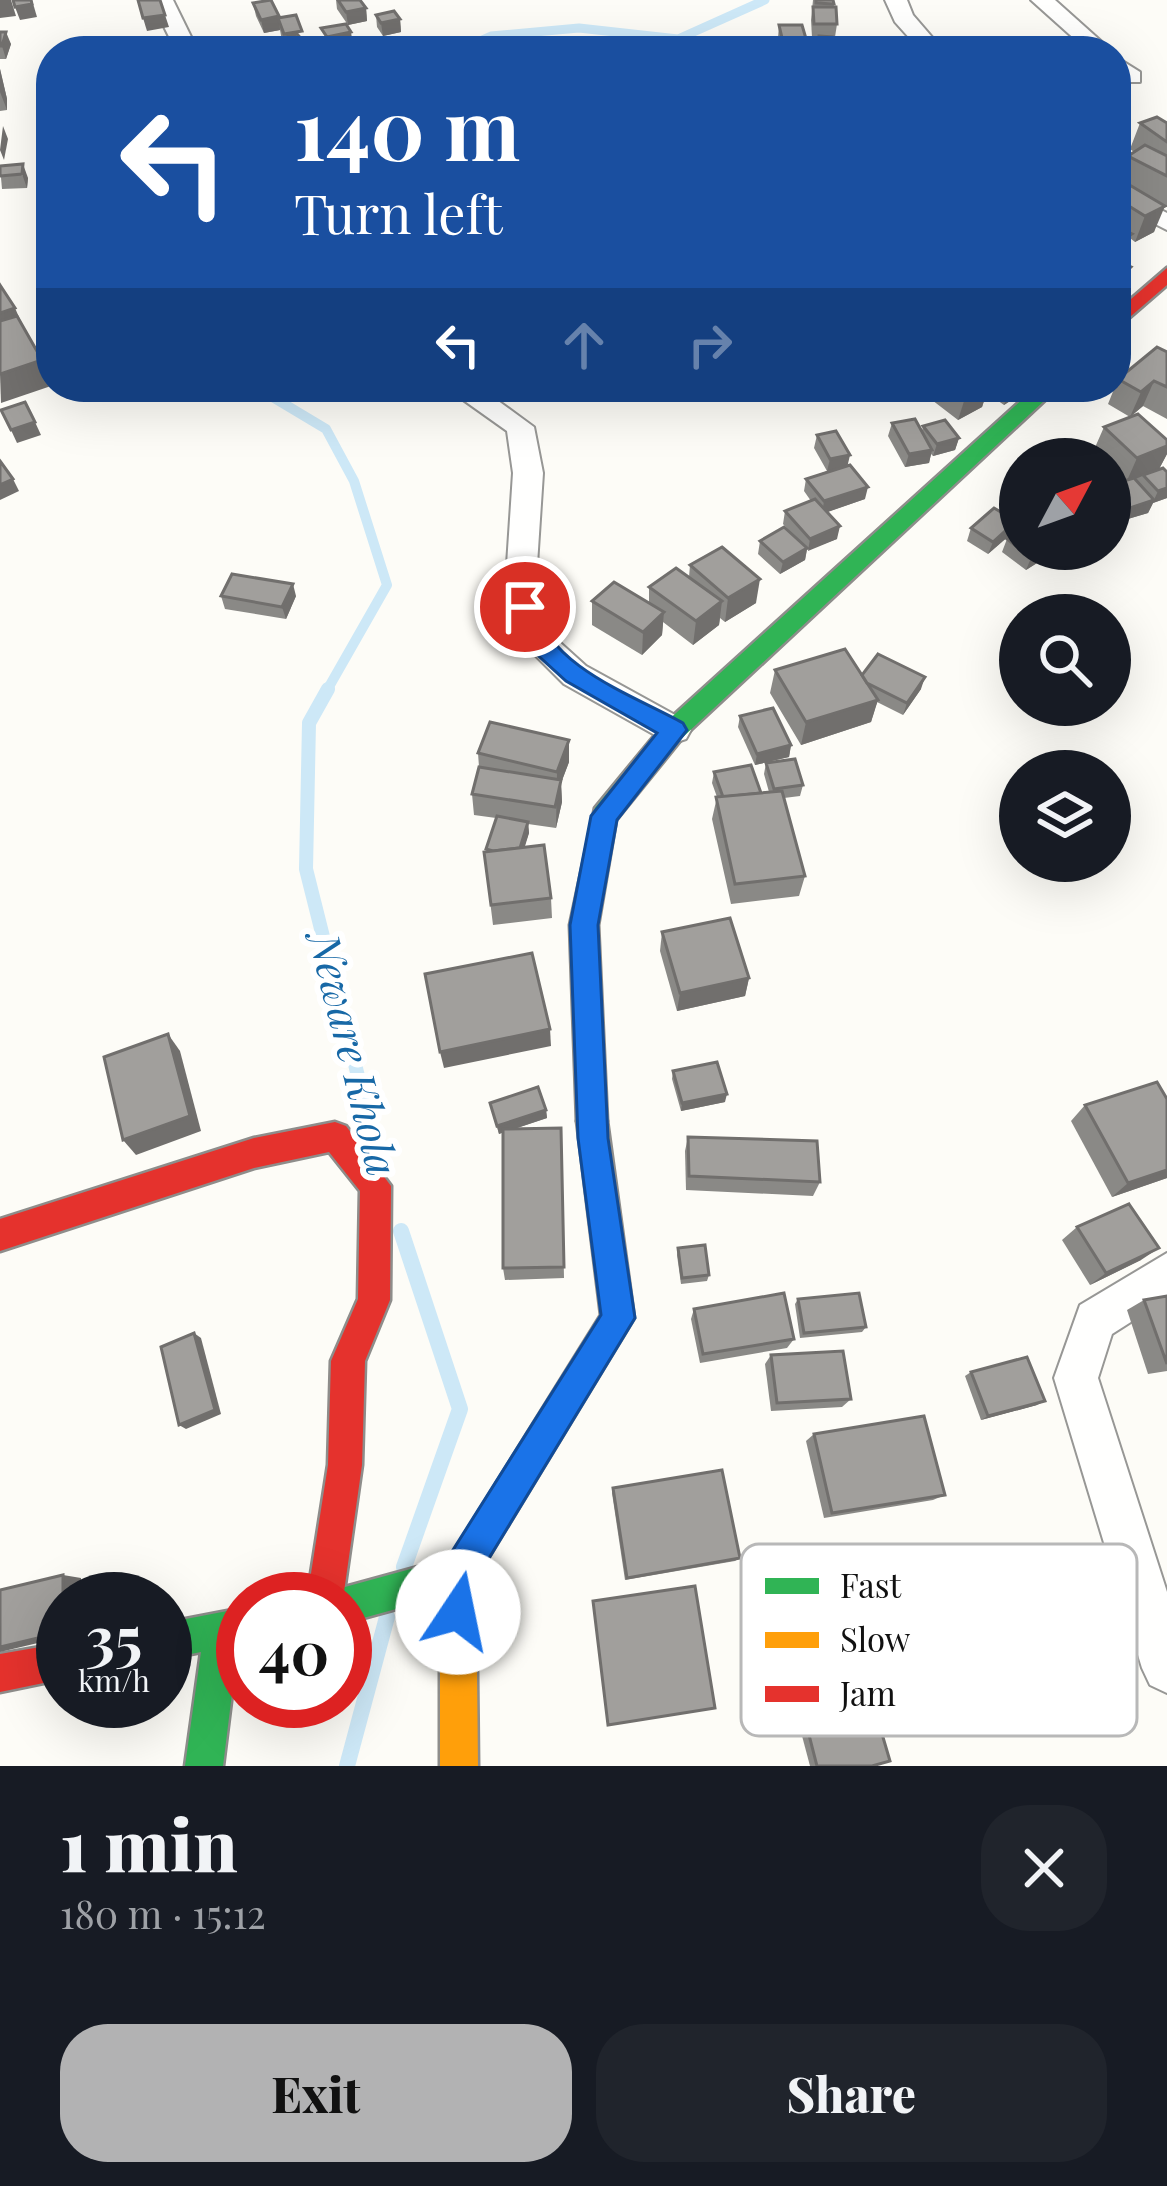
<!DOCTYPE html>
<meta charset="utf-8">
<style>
body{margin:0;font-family:"Playfair Display",serif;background:#20242c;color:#f1f3f6;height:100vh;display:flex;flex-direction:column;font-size:45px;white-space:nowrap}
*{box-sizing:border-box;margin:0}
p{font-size:39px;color:#9ea1a6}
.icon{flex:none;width:66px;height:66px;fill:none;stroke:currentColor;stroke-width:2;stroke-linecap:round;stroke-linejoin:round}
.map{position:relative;height:1766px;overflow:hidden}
.panel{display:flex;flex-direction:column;background:#171b24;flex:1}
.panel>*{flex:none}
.hud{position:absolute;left:36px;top:36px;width:1095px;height:366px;border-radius:48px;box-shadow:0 12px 48px #0002;background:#1a4fa0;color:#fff;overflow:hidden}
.needle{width:78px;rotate:49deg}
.tools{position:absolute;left:999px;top:438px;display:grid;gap:24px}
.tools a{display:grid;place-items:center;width:132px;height:132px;border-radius:50%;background:#171b24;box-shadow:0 12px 48px #0002;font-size:60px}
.speed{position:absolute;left:36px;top:1572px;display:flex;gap:24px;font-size:60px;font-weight:700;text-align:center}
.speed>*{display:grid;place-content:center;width:156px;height:156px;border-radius:50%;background:#171b24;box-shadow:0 12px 48px #0002;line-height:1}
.speed small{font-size:30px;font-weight:400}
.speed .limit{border:18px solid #d22;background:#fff;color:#111}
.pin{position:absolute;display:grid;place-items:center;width:102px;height:102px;color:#fff;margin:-51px;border:6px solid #fff;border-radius:50%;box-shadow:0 3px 12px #0007}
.me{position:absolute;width:132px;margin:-66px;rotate:11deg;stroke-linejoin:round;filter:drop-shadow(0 0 9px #0008)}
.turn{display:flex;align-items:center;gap:42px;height:252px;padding:0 60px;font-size:54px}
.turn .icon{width:156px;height:156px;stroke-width:2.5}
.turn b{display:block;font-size:84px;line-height:102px}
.lanes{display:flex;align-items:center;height:114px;padding:0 60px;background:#0003;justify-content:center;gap:60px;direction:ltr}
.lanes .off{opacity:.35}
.round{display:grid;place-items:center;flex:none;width:126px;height:126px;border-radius:48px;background:#20242c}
.headline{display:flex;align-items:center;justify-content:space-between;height:204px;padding:0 60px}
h1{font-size:72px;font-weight:800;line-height:90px}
.button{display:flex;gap:24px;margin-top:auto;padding:24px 60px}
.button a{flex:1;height:138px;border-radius:48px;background:#b2b2b3;color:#111;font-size:48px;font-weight:800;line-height:138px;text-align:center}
.button a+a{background:#20242c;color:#f1f3f6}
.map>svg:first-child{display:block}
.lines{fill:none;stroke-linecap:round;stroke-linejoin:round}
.stream-far3{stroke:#cde8f7;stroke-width:9}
.stream-far2{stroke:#cde8f7;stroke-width:10}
.stream-far1{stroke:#cde8f7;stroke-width:14}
.stream{stroke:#cde8f7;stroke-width:16}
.street-casing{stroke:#979795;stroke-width:4}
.fast-casing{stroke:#8e8d8b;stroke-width:5}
.slow-casing{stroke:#8e8d8b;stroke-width:5}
.jam-casing{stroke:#8e8d8b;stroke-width:5}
.street{fill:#fffffe;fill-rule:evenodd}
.fast{fill:#30b455;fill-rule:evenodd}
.slow{fill:#ff9f0a;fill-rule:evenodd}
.jam{fill:#e5322d;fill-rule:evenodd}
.wall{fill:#8a8986}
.shaded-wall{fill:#716f6d}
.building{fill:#a19f9c;stroke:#716f6d;stroke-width:3}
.route{fill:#1a73e8;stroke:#114b97;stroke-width:3}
.labels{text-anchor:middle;stroke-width:12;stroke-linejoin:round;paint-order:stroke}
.water-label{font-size:42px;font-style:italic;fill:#1768a6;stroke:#fff}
.key{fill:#fff;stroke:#b8b8b8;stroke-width:3}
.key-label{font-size:33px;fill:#111}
</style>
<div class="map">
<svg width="1167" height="1766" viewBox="0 0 1167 1766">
<rect width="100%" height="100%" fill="#fdfcf7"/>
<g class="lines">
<path class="stream-far3" d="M458,51L491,36L579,28L678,39L765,0"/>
<path class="stream-far2" d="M256,387L326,429L354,481L387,585L326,692"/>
<path class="stream-far1" d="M328,689L309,723L306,869L377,1152"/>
<g class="stream">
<path d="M401,1231L460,1409L404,1567"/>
<path d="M347,1766L387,1617"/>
</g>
<g class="street-casing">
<g id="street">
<path d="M151,0H173L198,51H176Z"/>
<path d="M885,0H907L913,15L944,51H921L895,22Z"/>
<path d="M1031,0H1055L1112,51H1088Z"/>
<path d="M1116,57L1140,72V82H1124L1116,75Z"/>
<path d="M1116,187L1167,213V230L1116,204Z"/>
<path d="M445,387H479L534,427L543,473L536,580L545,629L586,666L686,721L691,730L686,739L674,743L662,739L564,684L514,634L506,580L513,473L507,431Z"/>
<path d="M1167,1253V1299L1112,1334L1098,1378L1167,1592V1693L1150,1685L1142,1668L1054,1378L1080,1305Z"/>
</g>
</g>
<g class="fast-casing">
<g id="fast">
<path d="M1036,387H1059L683,737L616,820L598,925L607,1121L603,1131L592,1135L581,1131L577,1121L570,925L595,808L665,723Z"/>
<path d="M458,1556L471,1561L476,1574L471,1587L458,1592L345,1623V1599H329L332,1592L345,1587Z"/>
<path d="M243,1608V1644L238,1645L223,1766H185L201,1652L165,1659V1623Z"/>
</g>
</g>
<g class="slow-casing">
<path id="slow" d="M592,1107L603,1111L607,1121L634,1318L476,1578L478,1766H440V1574L601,1315L577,1121L581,1111Z"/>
</g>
<g class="jam-casing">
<g id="jam">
<path d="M1167,268V285L1116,329V312Z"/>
<path d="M335,1122L346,1126L391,1186L390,1300L365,1361L362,1465L343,1599H307L328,1465L331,1361L358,1299L360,1191L329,1152L254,1168L0,1251V1219L254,1138Z"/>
<path d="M63,1643V1679L0,1692V1654Z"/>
</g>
</g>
<use href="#street" class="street"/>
<use href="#fast" class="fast"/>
<use href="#slow" class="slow"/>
<use href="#jam" class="jam"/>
</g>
<g class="wall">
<path d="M336,0H360L366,8L367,21L348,25L337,9Z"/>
<path d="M813,0H833L837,24L835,37H812L811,20Z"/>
<path d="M253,3L279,18L305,43L306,51H284L280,30L264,33L256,16Z"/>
<path d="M376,15L400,19L401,32L383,36L377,27Z"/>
<path d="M779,25L807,42L805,51H781L778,38Z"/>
<path d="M0,32L11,44L6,59H0Z"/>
<path d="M0,69L7,99V110L0,111Z"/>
<path d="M1140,123H1167V207L1160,203L1154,232L1135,242L1130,238L1126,247L1116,254V177L1119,179L1122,172L1116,174V147L1129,155L1134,152L1130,149Z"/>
<path d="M0,166L28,178L27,188L2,189Z"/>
<path d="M1167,352V419L1143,406L1130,417L1108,404L1118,379Z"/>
<path d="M915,387H1025L1022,393L1004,405L987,393L982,407L958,420Z"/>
<path d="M892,423L922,431L923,426L959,438L955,450L933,456L931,454L929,463L905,467L888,436Z"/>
<path d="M1104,427L1167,440V454L1159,469L1167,472V498L1153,503L1148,513L1121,521L1110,508V485L1124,481L1110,468V459H1100L1093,452Z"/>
<path d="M817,435L847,465L865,499L827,512L837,539L807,550L805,560L780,574L758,554L760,541L793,535L783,524L785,511L811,501L804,491L806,479L827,471L814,448Z"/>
<path d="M1016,521L1011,534L988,554L967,541L971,528Z"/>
<path d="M1007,539L1020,549H1059L1026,570L1002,552Z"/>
<path d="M690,565L756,603L725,622L720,618L719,625L693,645L663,622L662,635L642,655L592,625V601L649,603V587L689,577Z"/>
<path d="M221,596H296L286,619L225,609Z"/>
<path d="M775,670L862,675L921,689L903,715L877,702L871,722L801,745L770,693Z"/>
<path d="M740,716L791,745L789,757L755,765L738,727Z"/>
<path d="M569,740V762L561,783L562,802L556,828L528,824L529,833L524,847L551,898L552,918L493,925L484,852H486L496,818L474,815L472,794L479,767L478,753Z"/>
<path d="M766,763L803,785L800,796L784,798L805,876L799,896L731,904L712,819L717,797L712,783L714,772L761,793L769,792L764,774Z"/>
<path d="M662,932L749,978L745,996L677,1011L660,951Z"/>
<path d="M673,1071L725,1102L681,1111L672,1079Z"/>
<path d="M1167,1099V1178L1112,1197L1071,1121L1085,1105Z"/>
<path d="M490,1103L546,1110L547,1118L514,1129L561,1128L564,1278L505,1280L503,1268V1132L499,1134Z"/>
<path d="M688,1137L820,1182L813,1196L686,1190L685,1151Z"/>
<path d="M1077,1227L1141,1260L1090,1285L1062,1240Z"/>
<path d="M678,1248L709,1275L707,1281L681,1284L677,1255Z"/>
<path d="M1167,1296V1371L1148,1374L1127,1310L1144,1300Z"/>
<path d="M798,1299L866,1327L862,1332L800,1338L795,1304Z"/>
<path d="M694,1309L794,1339L787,1348L700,1363L691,1319Z"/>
<path d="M771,1355L851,1399L842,1407L771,1411L765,1364Z"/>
<path d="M971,1372L1037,1405L981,1420L965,1376Z"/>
<path d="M814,1434L945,1495L933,1500L824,1518L806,1441Z"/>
<path d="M613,1488L740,1558L735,1561L625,1580L612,1493Z"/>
<path d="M853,1665L862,1666L872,1766H810L788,1683Z"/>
</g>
<g class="shaded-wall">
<path d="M0,0H11L16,16L0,18Z"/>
<path d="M32,0L37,17L20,20L15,7Z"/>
<path d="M366,8L367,21L348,25L346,12Z"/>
<path d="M165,15L169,27L147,31L143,18Z"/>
<path d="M279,16L280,30L264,33L261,20Z"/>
<path d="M400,19L401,32L383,36L381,23Z"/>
<path d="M6,32L11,44L6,59L2,46Z"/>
<path d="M351,32L353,45L329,50L327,37Z"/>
<path d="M305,43L306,51H290V47Z"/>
<path d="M0,69L7,99V110L0,92Z"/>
<path d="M3,126L8,139L4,160L0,150Z"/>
<path d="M1126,159L1122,172L1116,174L1117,163Z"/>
<path d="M23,164L28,178L27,188L22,174Z"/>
<path d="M1165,206L1154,232L1135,242L1145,216Z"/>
<path d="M1132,234L1126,247L1116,254V244Z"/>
<path d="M1131,267L1126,280L1116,289L1119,278Z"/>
<path d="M15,308L26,333L0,343V313Z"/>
<path d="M42,360L51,380V386L1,403L0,374Z"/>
<path d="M1154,381L1143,406L1130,417L1141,392Z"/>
<path d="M980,387H988L982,407L958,420L966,395Z"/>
<path d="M1016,387H1025L1022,393L1004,405L1008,392Z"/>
<path d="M35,422L41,435L17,443L11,430Z"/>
<path d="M959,438L955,450L933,456L937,444Z"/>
<path d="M1167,446V454L1159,469L1126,483L1137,458Z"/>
<path d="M932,450L929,463L905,467L909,454Z"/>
<path d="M850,455L847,468L827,471L830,459Z"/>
<path d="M13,479L19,491L0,500V485Z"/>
<path d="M868,487L865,499L822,514L824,501Z"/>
<path d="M1167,488V498L1153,503L1148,513L1121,521L1127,509L1154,500L1158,491Z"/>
<path d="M1016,521L1011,534L988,554L993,542Z"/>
<path d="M840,526L837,539L808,551L810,539Z"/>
<path d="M807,548L805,560L780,574L783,562Z"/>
<path d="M1045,549H1059L1026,570L1031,558Z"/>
<path d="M760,579L756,603L725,622L728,598Z"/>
<path d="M293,584L296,596L286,619L282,607Z"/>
<path d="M722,601L719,625L693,645L696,621Z"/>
<path d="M664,612L662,635L642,655L643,632Z"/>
<path d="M925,677L921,689L903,715L907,703Z"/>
<path d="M878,700L871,722L801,745L806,722Z"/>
<path d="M569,740V762L561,783L562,802L556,828L557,772Z"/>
<path d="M791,745L789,757L755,765L757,754Z"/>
<path d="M528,822L529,833L519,866L518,856Z"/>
<path d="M749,978L745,996L677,1011L680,993Z"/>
<path d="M550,1029L551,1046L444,1068L440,1052Z"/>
<path d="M168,1034L180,1051L201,1131L136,1155L123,1140Z"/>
<path d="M727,1094L725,1102L681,1111L682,1103Z"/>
<path d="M546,1110L547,1118L499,1134L497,1126Z"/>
<path d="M1167,1170V1178L1112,1197L1128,1183Z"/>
<path d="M1159,1248L1141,1260L1090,1285L1106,1273Z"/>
<path d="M194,1333L201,1338L221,1414L186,1429L179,1425Z"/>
<path d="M1045,1401L1037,1405L981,1420L988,1416Z"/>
<path d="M63,1575L81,1578V1599H63Z"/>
<path d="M63,1632V1637L0,1652V1647Z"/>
</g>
<g class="building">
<path d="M13,0H31L32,4L15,7Z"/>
<path d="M138,0H160L165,15L143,18Z"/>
<path d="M271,0L279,16L261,20L253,3Z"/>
<path d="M338,0H360L366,8L346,12Z"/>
<path d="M816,0H833L834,4L816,3Z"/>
<path d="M813,7H836L837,24H814Z"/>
<path d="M394,11L400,19L381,23L376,15Z"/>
<path d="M296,15L302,31L284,34L278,18Z"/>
<path d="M346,24L351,32L327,37L321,28Z"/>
<path d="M779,25H802L807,42H783Z"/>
<path d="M0,32H6L2,46H0Z"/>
<path d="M297,34L305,43L290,47L282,38Z"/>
<path d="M819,36L832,37L831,51H818Z"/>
<path d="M1157,117L1167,123V142L1140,123Z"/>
<path d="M1145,145L1167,156V176L1128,156Z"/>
<path d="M1116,147L1131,157L1128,156L1126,159L1116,162Z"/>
<path d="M23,164L22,174L0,176V166Z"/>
<path d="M1116,177L1165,206L1145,216L1116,198Z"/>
<path d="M1116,226L1132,234L1116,244Z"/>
<path d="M1116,260L1131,267L1119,278L1116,277Z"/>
<path d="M0,285L15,308L0,313Z"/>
<path d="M17,316L42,360L0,374V321Z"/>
<path d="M1157,347L1167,352V387L1154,381L1141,392L1118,379Z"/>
<path d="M955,387H980L966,395Z"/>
<path d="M25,402L35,422L11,430L1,410Z"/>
<path d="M1138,414L1167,440V446L1137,458L1104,427Z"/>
<path d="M915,419L932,450L909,454L892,423Z"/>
<path d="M945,420L959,438L937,444L923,426Z"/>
<path d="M836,431L850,455L830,459L817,435Z"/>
<path d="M0,461L13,479L0,485Z"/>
<path d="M850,465L868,487L824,501L806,479Z"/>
<path d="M1163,468L1167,472V488L1158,491L1143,475Z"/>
<path d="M1134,478L1154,500L1127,509L1110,489V485Z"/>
<path d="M815,499L840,526L810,539L785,511Z"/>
<path d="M994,508L1016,521L993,542L971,528Z"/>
<path d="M784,527L807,548L783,562L760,541Z"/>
<path d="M1020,531V549H1045L1031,558L1007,539Z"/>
<path d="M722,547L760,579L728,598L690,565Z"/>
<path d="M676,568L722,601L696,621L649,587Z"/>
<path d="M232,574L293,584L282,607L221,596Z"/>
<path d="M614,582L664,612L643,632L592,601Z"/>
<path d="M845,649L878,700L806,722L775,670Z"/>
<path d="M878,654L925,677L907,703L867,683L862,675Z"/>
<path d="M773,708L791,745L757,754L740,716Z"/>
<path d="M490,722L569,740L557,772L478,753Z"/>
<path d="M795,759L803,785L774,789L766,763Z"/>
<path d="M751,765L761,793L723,797L714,772Z"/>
<path d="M479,767L561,780L555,807L472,794Z"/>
<path d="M782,791L805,876L735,884L716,797Z"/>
<path d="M497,816L528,822L520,848L493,851L486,849Z"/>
<path d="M544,845L551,898L491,905L484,852Z"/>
<path d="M730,918L749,978L680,993L662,932Z"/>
<path d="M532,953L550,1029L440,1052L425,974Z"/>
<path d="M168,1034L190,1116L123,1140L104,1057Z"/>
<path d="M717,1062L727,1094L682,1103L673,1071Z"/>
<path d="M1157,1082L1167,1099V1170L1128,1183L1085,1105Z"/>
<path d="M538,1087L546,1110L497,1126L490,1103Z"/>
<path d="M561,1128L564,1267L503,1268V1129Z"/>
<path d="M688,1137L817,1141L820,1182L689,1176Z"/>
<path d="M1129,1204L1159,1248L1106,1273L1077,1227Z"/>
<path d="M705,1245L709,1275L682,1278L678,1248Z"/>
<path d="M784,1293L794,1339L703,1354L694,1309Z"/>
<path d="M859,1293L866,1327L804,1333L798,1299Z"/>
<path d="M1167,1296V1364L1144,1300Z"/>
<path d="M194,1333L215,1410L179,1425L161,1347Z"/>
<path d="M843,1351L851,1399L777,1403L771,1355Z"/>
<path d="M1027,1357L1045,1401L988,1416L971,1372Z"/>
<path d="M924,1416L945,1495L832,1513L814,1434Z"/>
<path d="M722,1470L740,1558L627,1578L613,1488Z"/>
<path d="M63,1575V1632L0,1647V1590Z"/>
<path d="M695,1586L715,1708L608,1725L593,1601Z"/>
<path d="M862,1666L890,1761L872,1766H817L796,1684Z"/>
</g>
<path class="route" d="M525,598L537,607C547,666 635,696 683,723L687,730L617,820L598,925L608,1138L635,1318L477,1578V1612L471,1625L458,1631L445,1625C437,1606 437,1581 446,1561L601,1315L578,1138L570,925L591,816L657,733L566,681L521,640L513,607Z"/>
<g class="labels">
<g class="water-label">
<text transform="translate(353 1054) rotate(76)" y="15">Neware Khola</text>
</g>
</g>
<rect x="741" y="1544" width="396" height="192" rx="18" class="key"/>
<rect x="765" y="1578" width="54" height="16" fill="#30b455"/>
<rect x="765" y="1632" width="54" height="16" fill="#ff9f0a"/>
<rect x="765" y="1686" width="54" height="16" fill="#e5322d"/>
<g class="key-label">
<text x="840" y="1598">Fast</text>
<text x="840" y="1652">Slow</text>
<text x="840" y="1706">Jam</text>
</g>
</svg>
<div class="tools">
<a><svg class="needle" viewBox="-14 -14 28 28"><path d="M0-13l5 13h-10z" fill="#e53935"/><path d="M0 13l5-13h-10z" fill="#9ea1a6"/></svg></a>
<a><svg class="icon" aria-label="search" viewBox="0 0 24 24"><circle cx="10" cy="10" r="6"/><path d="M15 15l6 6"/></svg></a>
<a><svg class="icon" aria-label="layers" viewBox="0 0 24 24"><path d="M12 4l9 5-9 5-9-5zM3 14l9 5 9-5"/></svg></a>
</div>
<div class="speed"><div>35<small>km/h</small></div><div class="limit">40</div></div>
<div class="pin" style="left:525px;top:607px;background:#d93025"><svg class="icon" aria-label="arrive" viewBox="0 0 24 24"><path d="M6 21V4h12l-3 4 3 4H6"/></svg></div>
<svg class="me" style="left:458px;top:1612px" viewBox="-20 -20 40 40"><circle r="19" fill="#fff"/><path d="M0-13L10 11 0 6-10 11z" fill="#1a73e8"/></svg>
<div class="hud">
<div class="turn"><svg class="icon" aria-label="left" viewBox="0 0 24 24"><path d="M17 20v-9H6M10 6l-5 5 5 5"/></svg><div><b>140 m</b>Turn left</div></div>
<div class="lanes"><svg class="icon" aria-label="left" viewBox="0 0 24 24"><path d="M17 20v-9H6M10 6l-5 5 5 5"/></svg><svg class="icon off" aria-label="ahead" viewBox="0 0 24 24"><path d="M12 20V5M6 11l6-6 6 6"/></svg><svg class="icon off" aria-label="right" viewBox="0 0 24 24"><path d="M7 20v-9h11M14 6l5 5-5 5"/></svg></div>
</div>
</div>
<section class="panel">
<div class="headline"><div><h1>1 min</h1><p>180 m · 15:12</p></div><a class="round"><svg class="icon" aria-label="close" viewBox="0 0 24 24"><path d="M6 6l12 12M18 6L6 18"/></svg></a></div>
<div class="button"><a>Exit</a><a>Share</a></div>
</section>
